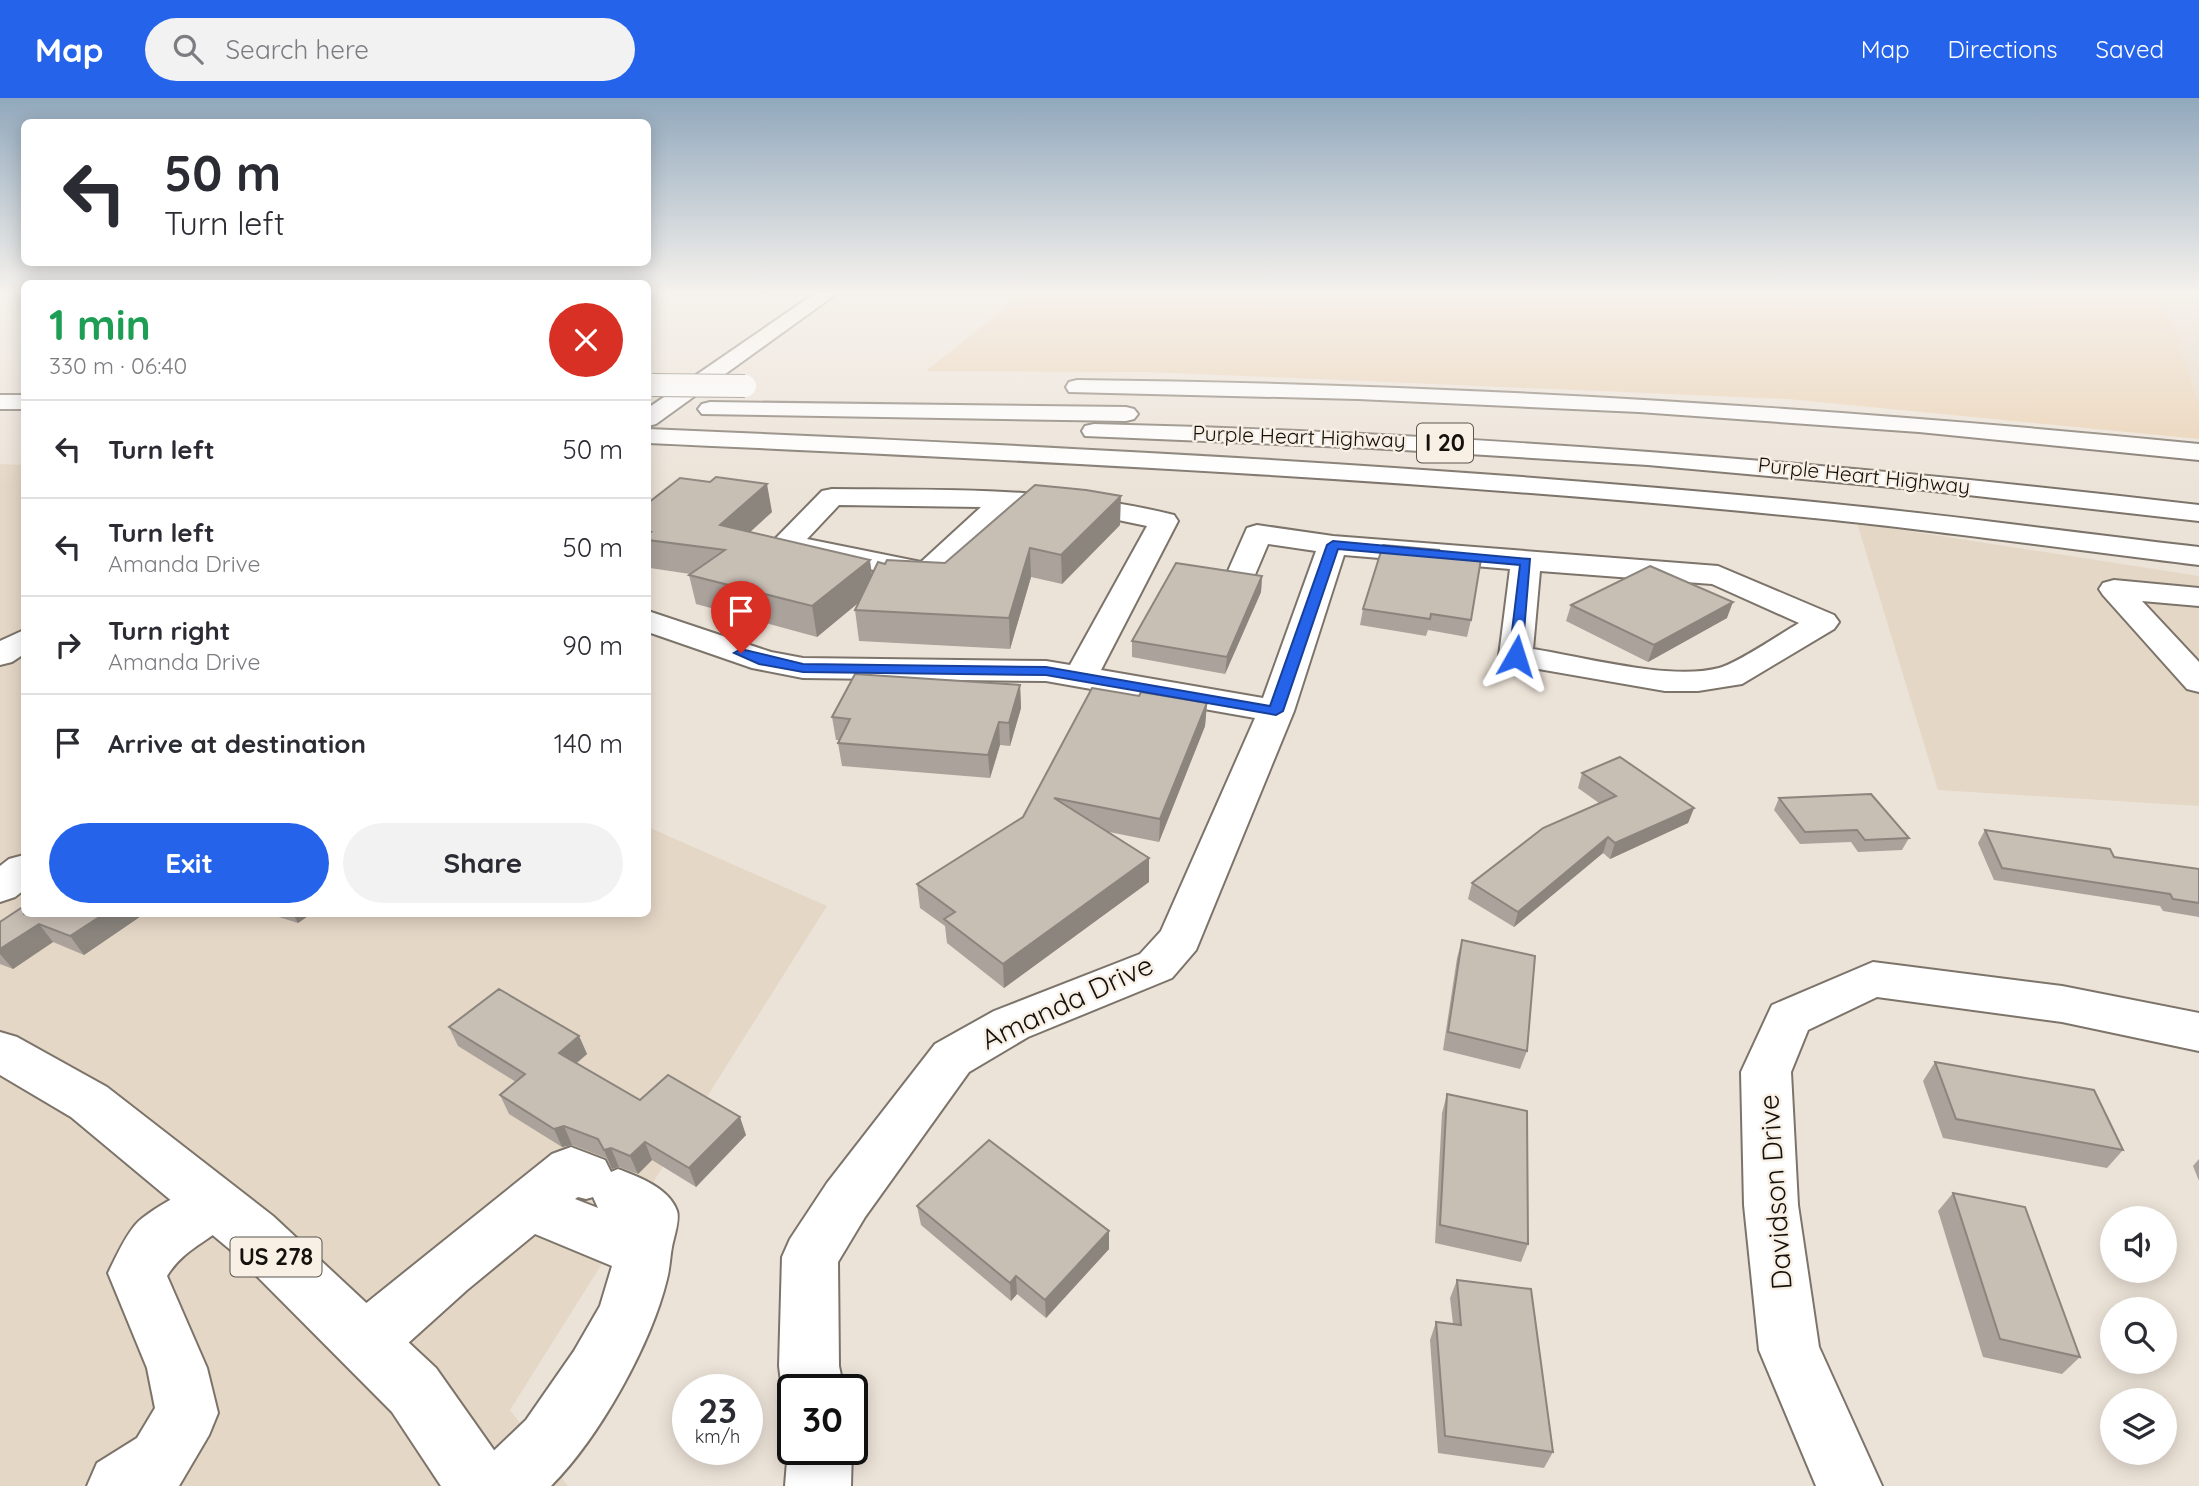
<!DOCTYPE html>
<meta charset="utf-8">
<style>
body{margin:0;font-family:Quicksand,sans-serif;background:#f2f2f3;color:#2b2b33;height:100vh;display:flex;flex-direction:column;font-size:26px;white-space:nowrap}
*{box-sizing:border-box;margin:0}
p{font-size:23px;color:#7c7c81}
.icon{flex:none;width:38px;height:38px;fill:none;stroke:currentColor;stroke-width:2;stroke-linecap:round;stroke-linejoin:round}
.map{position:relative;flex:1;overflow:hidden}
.sheet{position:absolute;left:21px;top:182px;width:630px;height:637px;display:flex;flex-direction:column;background:#fff;border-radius:10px;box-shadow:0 4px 18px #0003}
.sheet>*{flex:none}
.banner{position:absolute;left:21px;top:21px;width:630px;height:147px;border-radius:10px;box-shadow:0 4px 18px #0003;background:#fff;color:#2b2b33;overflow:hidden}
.buttons{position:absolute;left:2100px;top:1108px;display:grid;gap:14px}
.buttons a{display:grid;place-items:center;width:77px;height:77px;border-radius:50%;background:#fff;box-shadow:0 4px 18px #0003;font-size:35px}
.speed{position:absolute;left:672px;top:1276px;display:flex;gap:14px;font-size:35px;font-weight:700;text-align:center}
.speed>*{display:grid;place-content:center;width:91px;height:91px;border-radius:50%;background:#fff;box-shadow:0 4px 18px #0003;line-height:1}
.speed small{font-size:18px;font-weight:400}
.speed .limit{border:4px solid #111;border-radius:10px;background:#fff;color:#111}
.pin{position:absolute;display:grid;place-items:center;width:60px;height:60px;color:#fff;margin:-72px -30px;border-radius:50% 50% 50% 0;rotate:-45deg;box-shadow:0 0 7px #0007}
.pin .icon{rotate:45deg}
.me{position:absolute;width:77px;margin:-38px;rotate:6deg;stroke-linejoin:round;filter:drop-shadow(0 0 5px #0008)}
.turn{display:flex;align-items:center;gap:24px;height:147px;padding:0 28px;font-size:32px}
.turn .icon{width:91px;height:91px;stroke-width:2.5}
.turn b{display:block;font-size:49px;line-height:60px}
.round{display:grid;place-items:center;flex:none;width:74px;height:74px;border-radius:37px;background:#f2f2f3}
.overview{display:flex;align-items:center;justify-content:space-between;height:119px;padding:0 28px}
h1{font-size:42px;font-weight:700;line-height:52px;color:#1e9e55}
.cta{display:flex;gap:14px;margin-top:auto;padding:14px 28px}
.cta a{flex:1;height:80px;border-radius:42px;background:#2563eb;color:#fff;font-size:28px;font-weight:700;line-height:80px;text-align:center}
.cta a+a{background:#f2f2f3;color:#2b2b33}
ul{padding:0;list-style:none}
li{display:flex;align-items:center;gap:21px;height:98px;padding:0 28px;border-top:2px solid #e1e1e2}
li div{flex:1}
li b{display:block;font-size:26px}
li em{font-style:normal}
header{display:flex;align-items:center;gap:42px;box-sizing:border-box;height:98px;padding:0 35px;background:#2563eb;color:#fff}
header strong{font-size:33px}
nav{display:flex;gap:38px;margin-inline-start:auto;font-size:24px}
.search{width:490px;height:63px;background:#f2f2f3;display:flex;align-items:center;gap:18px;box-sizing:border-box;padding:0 24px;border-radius:38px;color:#7c7c81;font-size:26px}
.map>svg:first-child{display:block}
.built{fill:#e5d7c6}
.green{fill:#ead1b3}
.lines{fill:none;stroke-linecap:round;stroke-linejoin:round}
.minor-casing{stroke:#7c746a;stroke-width:4}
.major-casing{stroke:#7c746a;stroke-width:4}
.highway-casing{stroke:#7c746a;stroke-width:4}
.minor{fill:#fff;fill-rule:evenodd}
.major{fill:#fff;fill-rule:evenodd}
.highway{fill:#fff;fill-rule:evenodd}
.highway-bridge-casing{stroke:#7c746a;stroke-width:24;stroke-linecap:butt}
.highway-bridge{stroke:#fff;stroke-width:22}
.wall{fill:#aba39b}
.shaded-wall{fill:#8b857e}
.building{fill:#c7beb4;stroke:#8b857e;stroke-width:2}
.route{fill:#2563eb;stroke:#184099;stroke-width:2}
.labels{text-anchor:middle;stroke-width:5;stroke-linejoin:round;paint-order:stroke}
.far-street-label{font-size:21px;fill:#14110d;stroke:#f9f0e5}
.shield{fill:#f9f0e5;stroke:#59544e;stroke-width:2}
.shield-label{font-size:23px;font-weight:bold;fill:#14110d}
.near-street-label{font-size:28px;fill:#14110d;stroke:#f9f0e5}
</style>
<header>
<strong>Map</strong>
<div class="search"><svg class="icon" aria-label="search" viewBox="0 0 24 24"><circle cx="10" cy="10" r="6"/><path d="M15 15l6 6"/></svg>Search here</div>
<nav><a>Map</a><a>Directions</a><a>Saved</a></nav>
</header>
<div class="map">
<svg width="2199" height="1388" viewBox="0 0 2199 1388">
<rect width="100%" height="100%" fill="#ece3d8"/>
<g class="built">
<path d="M2162,194H2199V306Z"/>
<path d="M0,366L24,367V816H648V729L827,808L510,1312L568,1388H0Z"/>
<path d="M1857,425L2199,478V708L1938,692Z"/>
</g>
<path class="green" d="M1025,194H2162L2199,306V341L1788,301L1150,274L926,273Z"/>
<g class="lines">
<g class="minor-casing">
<g id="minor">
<path d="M817,194H839L656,326L648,328V310Z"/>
<path d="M832,391C947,392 1062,389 1174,417L1178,423L1101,572L1263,600L1316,453L1268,446L1254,479L1243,482L1232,479L1228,473L1247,430L1257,427L1333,438L1718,468L1834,517L1839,524L1834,531L1742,586L1698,593H1665L1504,565L1499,558L1510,471L1344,457L1294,613L1196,852L1172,880L1028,939L969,974L865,1119L838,1164L839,1268L844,1292H793V1314L782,1292L779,1268L782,1159L790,1141L827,1085L935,946L994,913L1140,856L1161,833L1255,620L1046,583L803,580L752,570L648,534V513L771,554L803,560L1046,563L1070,567L1147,428L1099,418L1012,410L938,480L927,483L776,452L772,446L776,440L822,393ZM839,407L981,409L921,464L807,441ZM1540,473L1712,486L1799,525C1780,536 1738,565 1719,570C1670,583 1584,559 1533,551Z"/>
<path d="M2114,482L2199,490V508L2142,503L2199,564V594L2187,591L2103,497L2099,491L2103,485Z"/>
<path d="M24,532V556L12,564L0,567V543Z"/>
<path d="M24,757V792L15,799L0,804V768L9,761Z"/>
<path d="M1873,864L2062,888L2199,915V953L2062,924L1877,899L1808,932L1791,974L1798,1107L1819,1249L1882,1388H1816L1759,1252L1744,1107L1741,974L1772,907Z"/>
<path d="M571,1049L605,1062L611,1074L618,1071C639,1079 669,1090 677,1113C680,1122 674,1138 672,1149C670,1159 670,1170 667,1181C651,1247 599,1340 551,1388H471L481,1365L526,1322L574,1253L600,1208L612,1168L535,1136L467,1192L386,1265L365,1273L344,1265L335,1244L344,1223L552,1056ZM578,1099L586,1101L593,1099L598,1110L575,1101Z"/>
<path d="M214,1081L233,1088L241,1105C225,1141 188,1143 167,1178L207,1270L218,1315L209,1337L179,1388H87L97,1365L137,1340L155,1310L147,1270L108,1175C116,1159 124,1140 136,1126C150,1111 194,1088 214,1081Z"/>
<path d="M793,1340V1351H852L851,1388H785L788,1351Z"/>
</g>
</g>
<g class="major-casing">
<path id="major" d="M0,934L17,939L107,989L273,1118L436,1270L503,1365L513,1388H441L392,1314L233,1154L71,1019L0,977Z"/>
</g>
<g class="highway-casing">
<g id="highway">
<path d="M1077,282C1452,286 1826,309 2199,346V362L1919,334L1639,314L1358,301L1069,294L1066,289L1069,284Z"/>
<rect x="0" y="297" width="24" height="14"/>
<path d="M710,304L1126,309L1134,311L1138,316L1134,321L1126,323L702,316L698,311L702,306Z"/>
<path d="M1094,326C1464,335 1831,364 2199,407V423L1924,392L1648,367L1371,350L1085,338L1082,333L1085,328Z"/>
<path d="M648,331C1044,348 1440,367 1834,406C1956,418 2077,435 2199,449V467C2077,452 1956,435 1834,422C1440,382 1044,363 648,345Z"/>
</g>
</g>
<use href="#minor" class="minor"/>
<use href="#major" class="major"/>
<use href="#highway" class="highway"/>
<g class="highway-bridge-casing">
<path id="highway-bridge" d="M652,287L745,288"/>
</g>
<use href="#highway-bridge" class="highway-bridge"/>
</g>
<g class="wall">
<path d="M648,405L772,414L750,434L872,478L885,466L945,465L1120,427L1062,486L1031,479L1010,551L859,543L855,512L859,504L817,539L696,506L689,477L690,476L650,470L648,462Z"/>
<path d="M1438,455L1471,522L1467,539L1428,532L1426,538L1360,527L1363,511Z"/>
<path d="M1262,478L1261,494L1225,576L1132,559V543Z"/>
<path d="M1571,507L1727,520L1648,564L1566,523Z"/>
<path d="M1020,587L1021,610L1010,648L1000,647L990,680L842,668L838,645L839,642H836L832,619Z"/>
<path d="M1139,598L1207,605L1205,628L1159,744L1109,734L1149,760V784L1004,890L947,845L945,828L920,810L917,786L1023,719Z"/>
<path d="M1582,675L1694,710L1688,725L1610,761L1603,755L1514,829L1468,801L1472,785L1599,705L1578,690Z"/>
<path d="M1779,700L1909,740L1902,752L1858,754L1851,744L1800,746L1774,712Z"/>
<path d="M1985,732L2114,759L2199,771V819L2163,813L2160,808L1994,782L1978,745Z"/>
<path d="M144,816L84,857L53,844L13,871L0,866V824Z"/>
<path d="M269,816H311L298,825Z"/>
<path d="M1462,842L1527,953L1520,971L1443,952L1457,860Z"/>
<path d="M449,929L579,938L587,956L577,965L640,1002L746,1037L696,1089L652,1062L638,1076L619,1069L612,1071L606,1060L572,1047L562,1049L509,1016L500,997L516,984L458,948Z"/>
<path d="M1935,964L2123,1052L2107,1070L1943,1040L1923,983Z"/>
<path d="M1447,996L1528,1146L1521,1164L1435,1145L1442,1015Z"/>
<path d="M2199,1061V1083L2193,1068Z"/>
<path d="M1953,1095L2080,1259L2062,1276L1983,1259L1938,1113Z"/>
<path d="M917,1108L1109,1133V1151L1046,1220L1017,1196L1011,1203L921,1127Z"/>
<path d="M1457,1182L1553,1354L1544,1370L1438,1355L1430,1242L1436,1224L1453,1226L1450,1200Z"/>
</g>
<g class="shaded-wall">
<path d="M767,386L772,414L727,455L720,427Z"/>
<path d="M1121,398L1120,427L1062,486L1061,457Z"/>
<path d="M1030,450L1031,479L1010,551L1009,520Z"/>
<path d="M870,462L874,492L817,539L812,508Z"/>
<path d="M1262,478L1261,494L1225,576L1227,559Z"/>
<path d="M1733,504L1727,520L1648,564L1654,547Z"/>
<path d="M1020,587L1021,610L1010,648L1009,625Z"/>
<path d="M1207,605L1205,628L1159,744L1160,721Z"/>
<path d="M999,624L1000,647L990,680L988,657Z"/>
<path d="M1694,710L1688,725L1610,761L1615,745Z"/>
<path d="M1608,739L1603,755L1514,829L1518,814Z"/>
<path d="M1149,760V784L1004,890L1003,866Z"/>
<path d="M104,816H144L84,857L70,838Z"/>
<path d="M293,816H311L298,825Z"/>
<path d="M39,826L53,844L13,871L0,856V851Z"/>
<path d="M579,938L587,956L567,973L559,955Z"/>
<path d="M740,1019L746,1037L696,1089L689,1070Z"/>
<path d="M564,1028L572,1047L562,1049L554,1031Z"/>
<path d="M645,1044L652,1062L638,1076L630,1058Z"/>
<path d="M611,1050L619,1069L612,1071L604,1052Z"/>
<path d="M1109,1133V1151L1046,1220L1045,1202Z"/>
<path d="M1016,1178L1017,1196L1011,1203L1010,1185Z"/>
</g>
<g class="building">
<path d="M716,379L767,386L720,427L870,462L812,508L689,477L725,452L648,442V437L651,434H648V405L680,380L710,384Z"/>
<path d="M1035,387L1086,392L1121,398L1061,457L1030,450L1009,520L855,512L878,464L885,466L887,462L945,465Z"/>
<path d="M1383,447L1439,452L1438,455L1481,461L1471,522L1431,516L1430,521L1363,511Z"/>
<path d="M1176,465L1262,478L1227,559L1132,543Z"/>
<path d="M1650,468L1733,504L1654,547L1571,507Z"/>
<path d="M855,576L1020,587L1009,625L999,624L988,657L838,645L850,621L832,619Z"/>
<path d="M1092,590L1139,598L1141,594L1207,605L1160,721L1054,700L1149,760L1003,866L944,821L955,814L917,786L1023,719Z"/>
<path d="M1620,659L1694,710L1615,745L1608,739L1518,814L1472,785L1543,730L1616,698L1582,675Z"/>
<path d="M1871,696L1909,740L1865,742L1857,732L1805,734L1779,700Z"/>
<path d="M1985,732L2110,751L2114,759L2199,771V805L2173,801L2170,796L2002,770Z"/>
<path d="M24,808V816H104L70,838L39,826L0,851V824Z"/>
<path d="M1462,842L1535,858L1527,953L1448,934Z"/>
<path d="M499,891L579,938L559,955L640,1002L668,977L740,1019L689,1070L645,1044L630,1058L611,1050L604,1052L598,1041L564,1028L554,1031L500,997L525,976L449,929Z"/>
<path d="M1935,964L2094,992L2123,1052L1956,1021Z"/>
<path d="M1447,996L1527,1013L1528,1146L1440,1127Z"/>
<path d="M989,1042L1109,1133L1045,1202L1016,1178L1010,1185L917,1108Z"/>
<path d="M1953,1095L2025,1109L2080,1259L2000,1241Z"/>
<path d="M1457,1182L1531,1191L1553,1354L1445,1338L1436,1224L1461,1227Z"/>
</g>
<linearGradient id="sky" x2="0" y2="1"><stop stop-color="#91a8bc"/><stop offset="0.5" stop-color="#f6f2ed"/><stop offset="1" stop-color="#f6f2ed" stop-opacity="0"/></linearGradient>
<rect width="2199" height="389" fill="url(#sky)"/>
<path class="route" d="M1333,443L1530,461L1522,558L1516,562L1509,558L1520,467L1338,451L1283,613L1276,617L1046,577L803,574L759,566L734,555L741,551L803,566L1046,569L1270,608L1327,447Z"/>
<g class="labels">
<g class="far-street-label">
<text transform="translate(1299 339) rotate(2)" y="7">Purple Heart Highway</text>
<text transform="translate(1864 378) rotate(6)" y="7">Purple Heart Highway</text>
</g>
<g class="shield">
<rect x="1417" y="325.5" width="56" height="39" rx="5"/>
<rect x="230.5" y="1139.5" width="91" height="39" rx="5"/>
</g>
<g class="shield-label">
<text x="1445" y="353">I 20</text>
<text x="276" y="1167">US 278</text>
</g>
<g class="near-street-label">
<text transform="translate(1067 904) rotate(-25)" y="10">Amanda Drive</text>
<text transform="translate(1775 1094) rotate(-94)" y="10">Davidson Drive</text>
</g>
</g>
</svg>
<div class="buttons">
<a><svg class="icon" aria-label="sound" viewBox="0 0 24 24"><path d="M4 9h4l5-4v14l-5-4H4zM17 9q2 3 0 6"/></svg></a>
<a><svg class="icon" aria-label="search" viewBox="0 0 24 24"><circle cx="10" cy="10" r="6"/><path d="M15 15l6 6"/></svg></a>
<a><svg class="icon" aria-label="layers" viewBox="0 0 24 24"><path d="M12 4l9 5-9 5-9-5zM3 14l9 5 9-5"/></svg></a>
</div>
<div class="speed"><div>23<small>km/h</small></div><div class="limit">30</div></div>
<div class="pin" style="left:741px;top:555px;background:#d93025"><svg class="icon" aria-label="arrive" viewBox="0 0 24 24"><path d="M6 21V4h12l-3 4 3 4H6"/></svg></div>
<svg class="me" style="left:1516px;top:558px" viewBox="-20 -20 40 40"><path d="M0-17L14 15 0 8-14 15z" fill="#2563eb" stroke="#fff" stroke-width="4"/></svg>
<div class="banner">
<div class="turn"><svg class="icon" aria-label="left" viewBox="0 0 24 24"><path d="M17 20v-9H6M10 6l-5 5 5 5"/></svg><div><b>50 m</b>Turn left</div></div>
</div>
<section class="sheet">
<div class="overview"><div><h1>1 min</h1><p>330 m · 06:40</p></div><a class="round" style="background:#d93025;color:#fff"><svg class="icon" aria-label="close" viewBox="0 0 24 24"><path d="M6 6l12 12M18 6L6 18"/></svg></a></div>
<ul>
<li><svg class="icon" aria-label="left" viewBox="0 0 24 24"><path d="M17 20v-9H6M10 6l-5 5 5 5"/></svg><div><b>Turn left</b></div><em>50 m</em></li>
<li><svg class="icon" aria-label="left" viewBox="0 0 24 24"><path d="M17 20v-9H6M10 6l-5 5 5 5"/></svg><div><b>Turn left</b><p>Amanda Drive</p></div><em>50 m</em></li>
<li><svg class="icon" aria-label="right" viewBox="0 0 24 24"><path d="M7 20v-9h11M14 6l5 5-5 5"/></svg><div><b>Turn right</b><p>Amanda Drive</p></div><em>90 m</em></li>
<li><svg class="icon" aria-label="arrive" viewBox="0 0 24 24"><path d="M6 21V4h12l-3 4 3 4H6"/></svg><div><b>Arrive at destination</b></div><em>140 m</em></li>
</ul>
<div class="cta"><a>Exit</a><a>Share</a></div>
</section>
</div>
